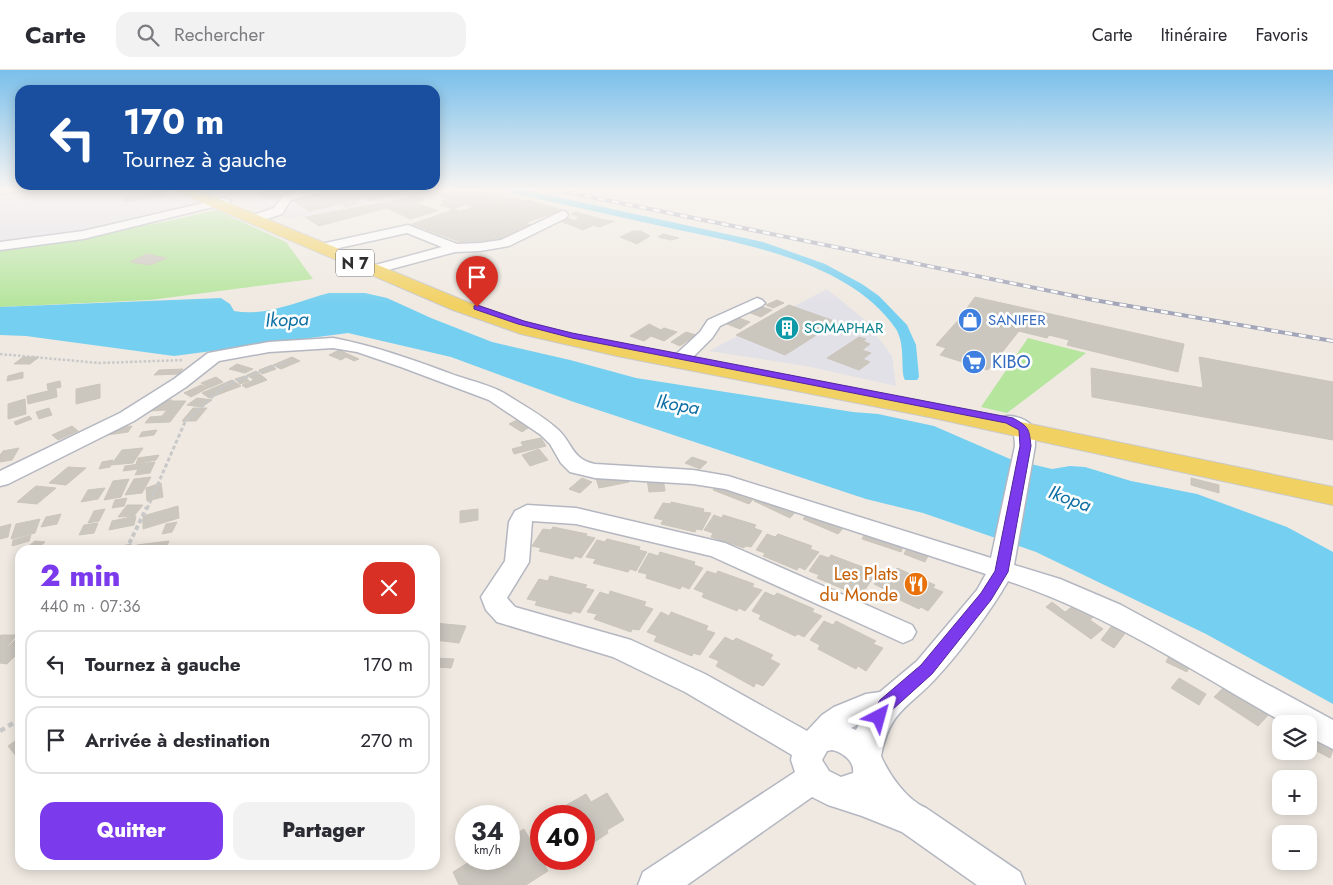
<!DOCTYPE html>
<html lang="fr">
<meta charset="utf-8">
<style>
body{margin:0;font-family:Jost,sans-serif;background:#f2f2f3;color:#2b2b33;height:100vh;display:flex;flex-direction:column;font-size:19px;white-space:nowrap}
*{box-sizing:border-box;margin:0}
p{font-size:16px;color:#7c7c81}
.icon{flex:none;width:28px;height:28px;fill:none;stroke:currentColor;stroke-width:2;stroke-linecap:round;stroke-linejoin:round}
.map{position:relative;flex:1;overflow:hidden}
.panel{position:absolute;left:15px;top:475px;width:425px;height:325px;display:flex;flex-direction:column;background:#fff;border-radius:15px;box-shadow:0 2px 12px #0003}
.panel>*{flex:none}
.hud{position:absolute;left:15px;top:15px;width:425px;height:105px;border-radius:15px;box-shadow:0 2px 12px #0003;background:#1a4fa0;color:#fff;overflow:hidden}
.tools{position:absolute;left:1272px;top:645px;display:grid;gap:10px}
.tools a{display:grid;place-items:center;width:45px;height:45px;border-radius:10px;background:#fff;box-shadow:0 2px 12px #0003;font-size:25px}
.speed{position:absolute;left:455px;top:735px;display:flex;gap:10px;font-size:25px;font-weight:700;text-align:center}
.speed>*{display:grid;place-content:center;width:65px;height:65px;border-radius:50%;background:#fff;box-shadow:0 2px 12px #0003;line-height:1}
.speed small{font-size:12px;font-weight:400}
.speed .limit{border:8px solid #d22;background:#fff;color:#111}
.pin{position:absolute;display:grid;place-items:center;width:42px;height:42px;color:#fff;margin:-51px -21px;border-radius:50% 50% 50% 0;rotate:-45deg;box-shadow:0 0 5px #0007}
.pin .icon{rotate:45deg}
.me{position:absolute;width:55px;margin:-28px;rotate:39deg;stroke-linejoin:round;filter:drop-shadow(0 0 4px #0008)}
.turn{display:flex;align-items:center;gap:18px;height:105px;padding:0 25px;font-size:22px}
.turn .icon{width:65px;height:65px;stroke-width:2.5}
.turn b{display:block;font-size:35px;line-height:42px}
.round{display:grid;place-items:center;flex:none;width:52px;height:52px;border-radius:15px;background:#f2f2f3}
.head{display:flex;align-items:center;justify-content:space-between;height:85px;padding:0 25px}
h1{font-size:30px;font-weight:800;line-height:38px;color:#7c3aed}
.action{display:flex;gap:10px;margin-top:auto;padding:10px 25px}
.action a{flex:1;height:58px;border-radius:15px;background:#7c3aed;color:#fff;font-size:20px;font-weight:800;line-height:58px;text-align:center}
.action a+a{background:#f2f2f3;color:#2b2b33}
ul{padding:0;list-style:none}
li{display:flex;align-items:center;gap:15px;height:68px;margin:0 10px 8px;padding:0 15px;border:2px solid #e1e1e2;border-radius:15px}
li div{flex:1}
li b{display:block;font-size:19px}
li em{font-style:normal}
header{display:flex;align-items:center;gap:30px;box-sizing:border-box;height:70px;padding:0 25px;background:#fff;border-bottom:1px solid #e1e1e2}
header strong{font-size:24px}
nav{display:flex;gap:28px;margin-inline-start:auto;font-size:18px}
.search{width:350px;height:45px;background:#f2f2f3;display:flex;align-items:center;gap:12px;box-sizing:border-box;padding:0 18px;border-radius:15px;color:#7c7c81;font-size:19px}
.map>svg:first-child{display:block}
.industrial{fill:#e3e1e8}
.green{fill:#b6e59e}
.water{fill:#75cff0}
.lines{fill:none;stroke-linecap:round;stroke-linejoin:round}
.canal{fill:#75cff0;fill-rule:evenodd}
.building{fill:#cbc7bf;stroke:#cbc5ba}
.minor-casing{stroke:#b4b7c1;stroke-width:3}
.major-casing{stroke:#c9c9c9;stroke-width:2}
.path-far3{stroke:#c9c9c9;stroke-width:2.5;stroke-dasharray:2.5 2;stroke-linecap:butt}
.path-far2{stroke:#c9c9c9;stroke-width:3;stroke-dasharray:4 2.5;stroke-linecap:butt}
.path-far1{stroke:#c9c9c9;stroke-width:4;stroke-dasharray:4.5 3;stroke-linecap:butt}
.path{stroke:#c9c9c9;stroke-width:4.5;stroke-dasharray:5.5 4;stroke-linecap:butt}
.minor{fill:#fff;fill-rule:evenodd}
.major{fill:#f2d163;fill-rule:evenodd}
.rail-casing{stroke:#a3a6b8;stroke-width:4}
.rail{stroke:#fff;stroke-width:2.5;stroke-dasharray:7;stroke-linecap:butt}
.route{fill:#7c3aed;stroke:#51269a}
.labels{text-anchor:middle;stroke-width:5;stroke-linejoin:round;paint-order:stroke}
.far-shop-label{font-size:15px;fill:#366cbe;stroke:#fff;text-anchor:start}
.far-culture-label{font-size:15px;fill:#0d838f;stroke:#fff;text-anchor:start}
.shield{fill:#fff;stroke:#6d6d6d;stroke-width:1}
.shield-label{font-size:16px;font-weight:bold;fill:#2e2e2e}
.shop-label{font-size:18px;fill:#366cbe;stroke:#fff;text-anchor:start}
.food-label{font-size:18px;fill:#c56008;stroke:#fff;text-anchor:end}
.water-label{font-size:19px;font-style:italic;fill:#0d6fa3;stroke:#fff}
</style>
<header>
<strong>Carte</strong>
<div class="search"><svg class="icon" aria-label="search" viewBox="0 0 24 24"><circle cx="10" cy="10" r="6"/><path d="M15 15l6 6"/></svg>Rechercher</div>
<nav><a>Carte</a><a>Itinéraire</a><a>Favoris</a></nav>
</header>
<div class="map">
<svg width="1333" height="815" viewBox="0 0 1333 815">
<rect width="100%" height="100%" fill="#efe9e1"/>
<g class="industrial">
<path d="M0,120H177L211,134L122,158L0,175Z"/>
<path d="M217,120H440L290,149L247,134Z"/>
<path d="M827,219L866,251L892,286L896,316L806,296L709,281Z"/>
</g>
<g class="green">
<path d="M216,140L286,172L313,209L150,230L0,237V180L164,152Z"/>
<path d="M1028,268L1086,283L1007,343L981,337Z"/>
</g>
<path class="water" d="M329,223H365L387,228L431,248L492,272L570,290L636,308L853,342L878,344L934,356L1010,389L1052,399L1070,396L1085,397L1131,411L1197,424L1287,457L1333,482V634L1206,564L1036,482L923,443L866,429L571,331L451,287L348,263L174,286L26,266L0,265V237L221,228L230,234L234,241C266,247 298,231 329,223Z"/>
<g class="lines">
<path class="canal" d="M507,120H525L763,172L825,194L862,214L879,226L907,255L916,275L919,307L917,310H905C900,302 906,275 896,259C848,189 737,173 661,156C611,145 562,134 512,123Z"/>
</g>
<g class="building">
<path d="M0,120H31L0,126Z"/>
<path d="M272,120H309L268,129L258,123Z"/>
<path d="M327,120H413L369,131L365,128L353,131L358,134L345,137L340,134L309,141L290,128Z"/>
<path d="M456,120H477L508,129L493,134L538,148L526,153L530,155L517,160L522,162L494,173L468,175L412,154L455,139L461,141L474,137L466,134L452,139L440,135L447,133L441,131L448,129L438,125Z"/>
<path d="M162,121L164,126L125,132L123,127Z"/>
<path d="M416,126L424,130L415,132L438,141L410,149L387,138L319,156L305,147L380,133L382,134Z"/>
<path d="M516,128L524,131L528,130L562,140L539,148L495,134Z"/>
<path d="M576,142L605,150L614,151L600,157L575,150L579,147L571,144Z"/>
<path d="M569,148L572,150L592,156L583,160L560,151Z"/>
<path d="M633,161H641L650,166L637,174L620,167Z"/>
<path d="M663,164L679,168L671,170L658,167Z"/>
<path d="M147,184L167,188L150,195L130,192Z"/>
<path d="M975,227L1184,274L1178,302L1067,275L1069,270L1049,265L1047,268L961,247Z"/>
<path d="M777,230L784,233L773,238L766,235Z"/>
<path d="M789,235L837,252L785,285L736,265Z"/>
<path d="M759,236L772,240L761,247L748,242Z"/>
<path d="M961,247L1019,261L988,300L940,285L946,278L936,275Z"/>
<path d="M739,248L750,252L740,259L727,254Z"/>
<path d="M649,254L661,260L664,258L677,262L664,271L651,266L644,271L630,266Z"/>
<path d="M686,262L696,265L680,276L671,272Z"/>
<path d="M859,267L866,269L863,271L870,274L862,280L871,283L863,289L870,292L859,300L827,288Z"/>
<path d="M339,280L359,289L354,291L346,287L341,290L329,285Z"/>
<path d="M23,287H39L30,294H14Z"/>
<path d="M292,287L300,291L281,299L273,295Z"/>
<path d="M1199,287L1333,312V370L1092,327L1091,298L1203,318Z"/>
<path d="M237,294L253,299L245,303L229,299Z"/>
<path d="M272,295L276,299L262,304L259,300Z"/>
<path d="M183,299L179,304L154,305L159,300Z"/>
<path d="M256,301L267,310L246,318L242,315L254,310L247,305Z"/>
<path d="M23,302V308L7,311L8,306Z"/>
<path d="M245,306L249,311L240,314L235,309Z"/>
<path d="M216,307L223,312L209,318L201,313Z"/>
<path d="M232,310L241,316L209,328L202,323Z"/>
<path d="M60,311L61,317L48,320L47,314Z"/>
<path d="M100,314V328L76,334V319Z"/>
<path d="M201,315L208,318L191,327L184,323Z"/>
<path d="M56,319L57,327L28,334L27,326Z"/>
<path d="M197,328L212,330L202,337L187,335Z"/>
<path d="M25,329L26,344L8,349V334Z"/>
<path d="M159,330H172L171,331H186L170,352L145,353L150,347L162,346L167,340L150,341Z"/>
<path d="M49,338L52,345L39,349L36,342Z"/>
<path d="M193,338H207L196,351H182Z"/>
<path d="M29,346L32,349L16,355L14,352Z"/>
<path d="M519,349L531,356L522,362L509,354Z"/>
<path d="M72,356L78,361L58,370L52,365Z"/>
<path d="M132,356L128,362L107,365L111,358Z"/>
<path d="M157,360L154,365L139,367L142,362Z"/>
<path d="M541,368L546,376L514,384L512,379L523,376L521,372Z"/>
<path d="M19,378L12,390L0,392V385L3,381Z"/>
<path d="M143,378L133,393L111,395L122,380Z"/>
<path d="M539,379L548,390L530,396L522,385Z"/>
<path d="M159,385L156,390L136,394L138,388Z"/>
<path d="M692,387L707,392L700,399L685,393Z"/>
<path d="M113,390L110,397L99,399L102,392Z"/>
<path d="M155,392L150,403L135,405L138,399L123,401L125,396Z"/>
<path d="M68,397L86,398L66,415L49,413Z"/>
<path d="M625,403L629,412L599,418L596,408Z"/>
<path d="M151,407L142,423L125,425L134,409Z"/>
<path d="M582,408L592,412L580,423L569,419Z"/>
<path d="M663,408L665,421L649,422L647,409Z"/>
<path d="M1191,408L1219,415V423L1191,415Z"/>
<path d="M129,409L121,427L104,430L113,411Z"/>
<path d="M720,412L756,426L749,434L713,420Z"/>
<path d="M161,413L163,427L147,431L146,418Z"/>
<path d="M36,416L56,418L37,434L17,432Z"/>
<path d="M105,418L98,429L81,432L88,420Z"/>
<path d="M761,424L797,440L790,448L754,431Z"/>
<path d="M127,428L124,436L112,438L115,430Z"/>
<path d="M671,432L704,439L703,442L711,443L702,460L696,459L695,462L661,454L663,450L654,448L663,433L671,434Z"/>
<path d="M127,435H143L134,446L118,447Z"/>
<path d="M178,436L179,448L143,459V446Z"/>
<path d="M105,439L99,451L88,453L94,441Z"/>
<path d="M478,439V450L460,453V441Z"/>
<path d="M811,440L846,455L838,464L803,449Z"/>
<path d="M61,444L57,454L41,457L46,447Z"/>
<path d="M714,445L722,448L723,445L756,455L754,458L762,461L751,477L745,476L744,478L711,467L713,463L704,460Z"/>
<path d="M136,446L134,455L109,460L112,451Z"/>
<path d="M40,449L35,463L11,469L16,454Z"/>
<path d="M177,452L172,462L162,464L166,454Z"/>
<path d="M98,453L94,463L79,465L84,455Z"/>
<path d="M11,454L8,467L0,469V457Z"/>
<path d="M553,457L587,464L586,466L595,468L581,488L575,486L573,489L539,481L541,478L532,476L543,459L551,460Z"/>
<path d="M867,459L905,472L901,482L862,469Z"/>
<path d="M767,464L775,467L778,464L812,476L810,479L819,482L805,500L799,497L797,500L763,486L765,483L756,480Z"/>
<path d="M31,465L29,471L12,476L13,470Z"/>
<path d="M607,469L640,477L639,480L647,482L636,501L630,499L628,502L593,493L596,489L586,487L597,470L605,472Z"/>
<path d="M35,471L45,472L36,480H24Z"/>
<path d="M169,471L165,480H134L137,475Z"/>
<path d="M131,474L130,480H116L117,477Z"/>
<path d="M909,474L930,482L925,492L904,484Z"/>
<path d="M660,482L695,492L694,495L703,498L689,519L682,516L680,519L646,508L647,504L638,502L649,483L658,486Z"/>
<path d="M820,485L829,488L831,485L868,499L866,502L875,505L862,524L855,521L853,523L817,508L819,505L809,501Z"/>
<path d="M886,498L895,502L897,498L935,515L933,518L943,522L928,541L921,537L919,539L883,522L884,519L874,514Z"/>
<path d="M707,501L716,504L718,501L754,514L752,517L762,520L745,541L739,538L737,541L702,527L704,523L694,519Z"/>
<path d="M550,506L587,515L585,518L594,520L580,543L573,541L571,544L535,535L537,531L527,529L539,509L548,511Z"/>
<path d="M610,521L646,532L644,536L653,539L639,560L632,559L631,562L594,549L597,544L587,542L600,522L609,525Z"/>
<path d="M765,522L774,526L777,523L814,539L812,542L822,546L804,567L798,564L795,566L759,549L761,545L752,541Z"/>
<path d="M1052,532L1065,542L1076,534L1094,546L1090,550L1103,559L1091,569L1046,537Z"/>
<path d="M661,542L669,546L671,542L708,556L706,560L715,563L700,585L693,583L692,586L654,571L657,566L647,562Z"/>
<path d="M824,551L833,555L836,551L876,571L873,574L883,578L866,601L858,596L856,599L818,579L820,575L810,570Z"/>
<path d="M435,553L466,556L459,573L435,570Z"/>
<path d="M1113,554L1126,562L1114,578L1101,570Z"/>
<path d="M1,565H17L0,585V566Z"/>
<path d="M725,567L733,571L736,568L773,585L770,589L780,594L763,616L756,613L754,617L716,596L719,591L709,587Z"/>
<path d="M15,570L20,571V581L7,594L0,593V585Z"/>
<path d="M1171,582L1191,592L1187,602L1166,592Z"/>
<path d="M435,588L454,589L451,598L435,597Z"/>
<path d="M1179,608L1206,624L1199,635L1171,618Z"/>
<path d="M1229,612L1272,641L1258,656L1214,627Z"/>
<path d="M20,668V683L16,686L8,676Z"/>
<path d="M1318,671L1333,680L1330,688L1315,680Z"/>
<path d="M607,723L624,750L607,760L608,763L584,779V746H547L586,724L591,732Z"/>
<path d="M524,759L548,801L526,815H459L453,802L474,789H509V768Z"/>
</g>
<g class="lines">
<g class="minor-casing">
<g id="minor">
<path d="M306,120H324L322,122L291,130L282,144L254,153L248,149L250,146L274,138L283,126Z"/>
<path d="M225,128L231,131L229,133L83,169L0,180V172L83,161Z"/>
<path d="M562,141L566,142L568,145L566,148L509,176L480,181L455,182L373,204L368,203L366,200L368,197L442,177L407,163L321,182L314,178L321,174L408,155L457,174L480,173L501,170Z"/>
<path d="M757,228L762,230L765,233L762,236L720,256L712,268L684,296L678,297L672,296L669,292L672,288L700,262L708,250Z"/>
<path d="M333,268C376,276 416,291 457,306C472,311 490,315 504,323C521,334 540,344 555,357C573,371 570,389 595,394L693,400L728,406L991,488L1015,376L1014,362L1002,355L999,351L1002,347C1012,344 1030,349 1034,360C1035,364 1035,371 1035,376L1014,495L1060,509L1121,535L1333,650V679L1309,667V654H1286C1195,602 1107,544 1008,511C990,542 961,581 937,607C908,639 890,639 881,686C889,705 907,730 926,738L1020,802L1025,815H977L902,762L862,746L828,735L812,727L687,815H638L643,802L795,702L791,690L792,685L685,622L613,587L497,552L486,540L481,527L505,491L509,452L515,441L527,435L576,438L725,473L912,555L916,562L912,569L903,573L711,486L576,454L532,451L529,492L507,528L515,537L631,570L705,604L807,661L822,645L834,637L866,624L880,622L917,591L977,520L986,504L725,419L693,414L595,408L570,402L561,393L550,374L541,365L489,330L401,297L357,282L333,278L269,282L219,291L186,317L134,351L8,414L0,416V401L120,343L174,309L208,283L269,272ZM859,654L856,660L851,658ZM832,680C843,682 855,692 853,703L841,707L829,701L822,690L827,681Z"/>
</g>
</g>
<g class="major-casing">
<path id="major" d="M178,120H197L467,232L534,255L617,274L929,333L1333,417V435L929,347L617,286L521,264L453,240L180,123Z"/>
</g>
<g class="path-far3">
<path d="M0,284L99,293L184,290"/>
<path d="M246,307L287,291"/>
</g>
<path class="path-far2" d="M147,439L185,352L225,315L249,306"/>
<path class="path-far1" d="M126,480L147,437"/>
<path class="path" d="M0,661L20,649"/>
<use href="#minor" class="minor"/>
<use href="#major" class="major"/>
<g class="rail-casing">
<path id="rail" d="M557,120L1094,230L1333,271"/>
</g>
<use href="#rail" class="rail"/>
</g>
<linearGradient id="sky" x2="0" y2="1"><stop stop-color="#7abfeb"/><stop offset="0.51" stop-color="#f8f5f2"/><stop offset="1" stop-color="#f8f5f2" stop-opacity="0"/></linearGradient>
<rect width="1333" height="234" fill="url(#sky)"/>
<path class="route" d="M477,235L524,251L572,263L1013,348C1029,357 1029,358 1031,376L1008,502L991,530L932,604L892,640L884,652L879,654L873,652L871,647L880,630L921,595L981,523L995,501L1020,376L1019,360L1006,353L572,268L518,254L474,239V236Z"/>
<defs>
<g id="shop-disc" transform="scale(1.25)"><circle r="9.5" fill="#3f7fe0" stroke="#fff"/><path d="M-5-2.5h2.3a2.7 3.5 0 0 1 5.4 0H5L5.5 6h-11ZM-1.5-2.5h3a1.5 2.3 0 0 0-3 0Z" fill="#fff"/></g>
<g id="building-disc" transform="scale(1.25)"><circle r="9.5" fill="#0f9aa8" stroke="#fff"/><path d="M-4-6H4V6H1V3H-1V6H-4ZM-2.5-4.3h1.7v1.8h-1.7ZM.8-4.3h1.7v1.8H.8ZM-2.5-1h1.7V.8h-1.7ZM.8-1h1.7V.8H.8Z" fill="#fff"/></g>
<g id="supermarket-disc" transform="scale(1.25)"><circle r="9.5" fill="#3f7fe0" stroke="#fff"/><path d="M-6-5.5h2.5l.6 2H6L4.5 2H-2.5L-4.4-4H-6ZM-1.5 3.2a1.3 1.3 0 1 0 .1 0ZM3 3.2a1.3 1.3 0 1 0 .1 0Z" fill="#fff"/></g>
<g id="restaurant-disc" transform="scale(1.25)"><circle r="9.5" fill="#e8710a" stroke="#fff"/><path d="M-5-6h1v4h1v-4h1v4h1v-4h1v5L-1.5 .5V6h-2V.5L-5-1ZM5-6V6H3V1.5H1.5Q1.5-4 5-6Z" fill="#fff"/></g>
</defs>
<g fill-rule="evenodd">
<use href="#shop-disc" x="970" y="250"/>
<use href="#building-disc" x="787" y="258"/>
<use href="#supermarket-disc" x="974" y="292"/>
<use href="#restaurant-disc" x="916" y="514"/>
</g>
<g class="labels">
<g class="far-shop-label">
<text x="988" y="255">SANIFER</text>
</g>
<g class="far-culture-label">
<text x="804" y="263">SOMAPHAR</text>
</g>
<rect class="shield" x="336" y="179.5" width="38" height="27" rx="4"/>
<g class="shield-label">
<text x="355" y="199">N 7</text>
</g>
<g class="shop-label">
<text x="992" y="298">KIBO</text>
</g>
<g class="food-label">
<text x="898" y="510">Les Plats<tspan x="898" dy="21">du Monde</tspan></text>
</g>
<g class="water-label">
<text transform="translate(287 249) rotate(-2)" y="7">Ikopa</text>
<text transform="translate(678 334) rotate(10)" y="7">Ikopa</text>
<text transform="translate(1070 428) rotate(20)" y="7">Ikopa</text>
</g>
</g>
</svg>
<div class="tools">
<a><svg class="icon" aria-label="layers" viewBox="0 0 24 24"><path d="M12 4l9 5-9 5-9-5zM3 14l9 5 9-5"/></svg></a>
<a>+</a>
<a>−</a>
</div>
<div class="speed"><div>34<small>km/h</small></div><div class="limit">40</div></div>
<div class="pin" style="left:477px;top:237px;background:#d93025"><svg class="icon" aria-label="arrive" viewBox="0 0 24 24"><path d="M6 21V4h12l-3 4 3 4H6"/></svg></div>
<svg class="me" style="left:879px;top:647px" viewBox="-20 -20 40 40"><path d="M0-17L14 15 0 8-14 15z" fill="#7c3aed" stroke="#fff" stroke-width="4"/></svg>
<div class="hud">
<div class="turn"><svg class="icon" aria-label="left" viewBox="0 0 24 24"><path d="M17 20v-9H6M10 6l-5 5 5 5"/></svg><div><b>170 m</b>Tournez à gauche</div></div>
</div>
<section class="panel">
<div class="head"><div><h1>2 min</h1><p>440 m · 07:36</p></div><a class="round" style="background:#d93025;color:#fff"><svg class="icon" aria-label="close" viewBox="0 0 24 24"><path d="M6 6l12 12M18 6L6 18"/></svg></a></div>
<ul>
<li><svg class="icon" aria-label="left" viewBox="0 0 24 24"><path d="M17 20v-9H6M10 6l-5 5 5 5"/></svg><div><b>Tournez à gauche</b></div><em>170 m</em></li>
<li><svg class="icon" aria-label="arrive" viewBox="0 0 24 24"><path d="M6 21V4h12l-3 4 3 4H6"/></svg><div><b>Arrivée à destination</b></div><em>270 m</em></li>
</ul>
<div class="action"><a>Quitter</a><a>Partager</a></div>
</section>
</div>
